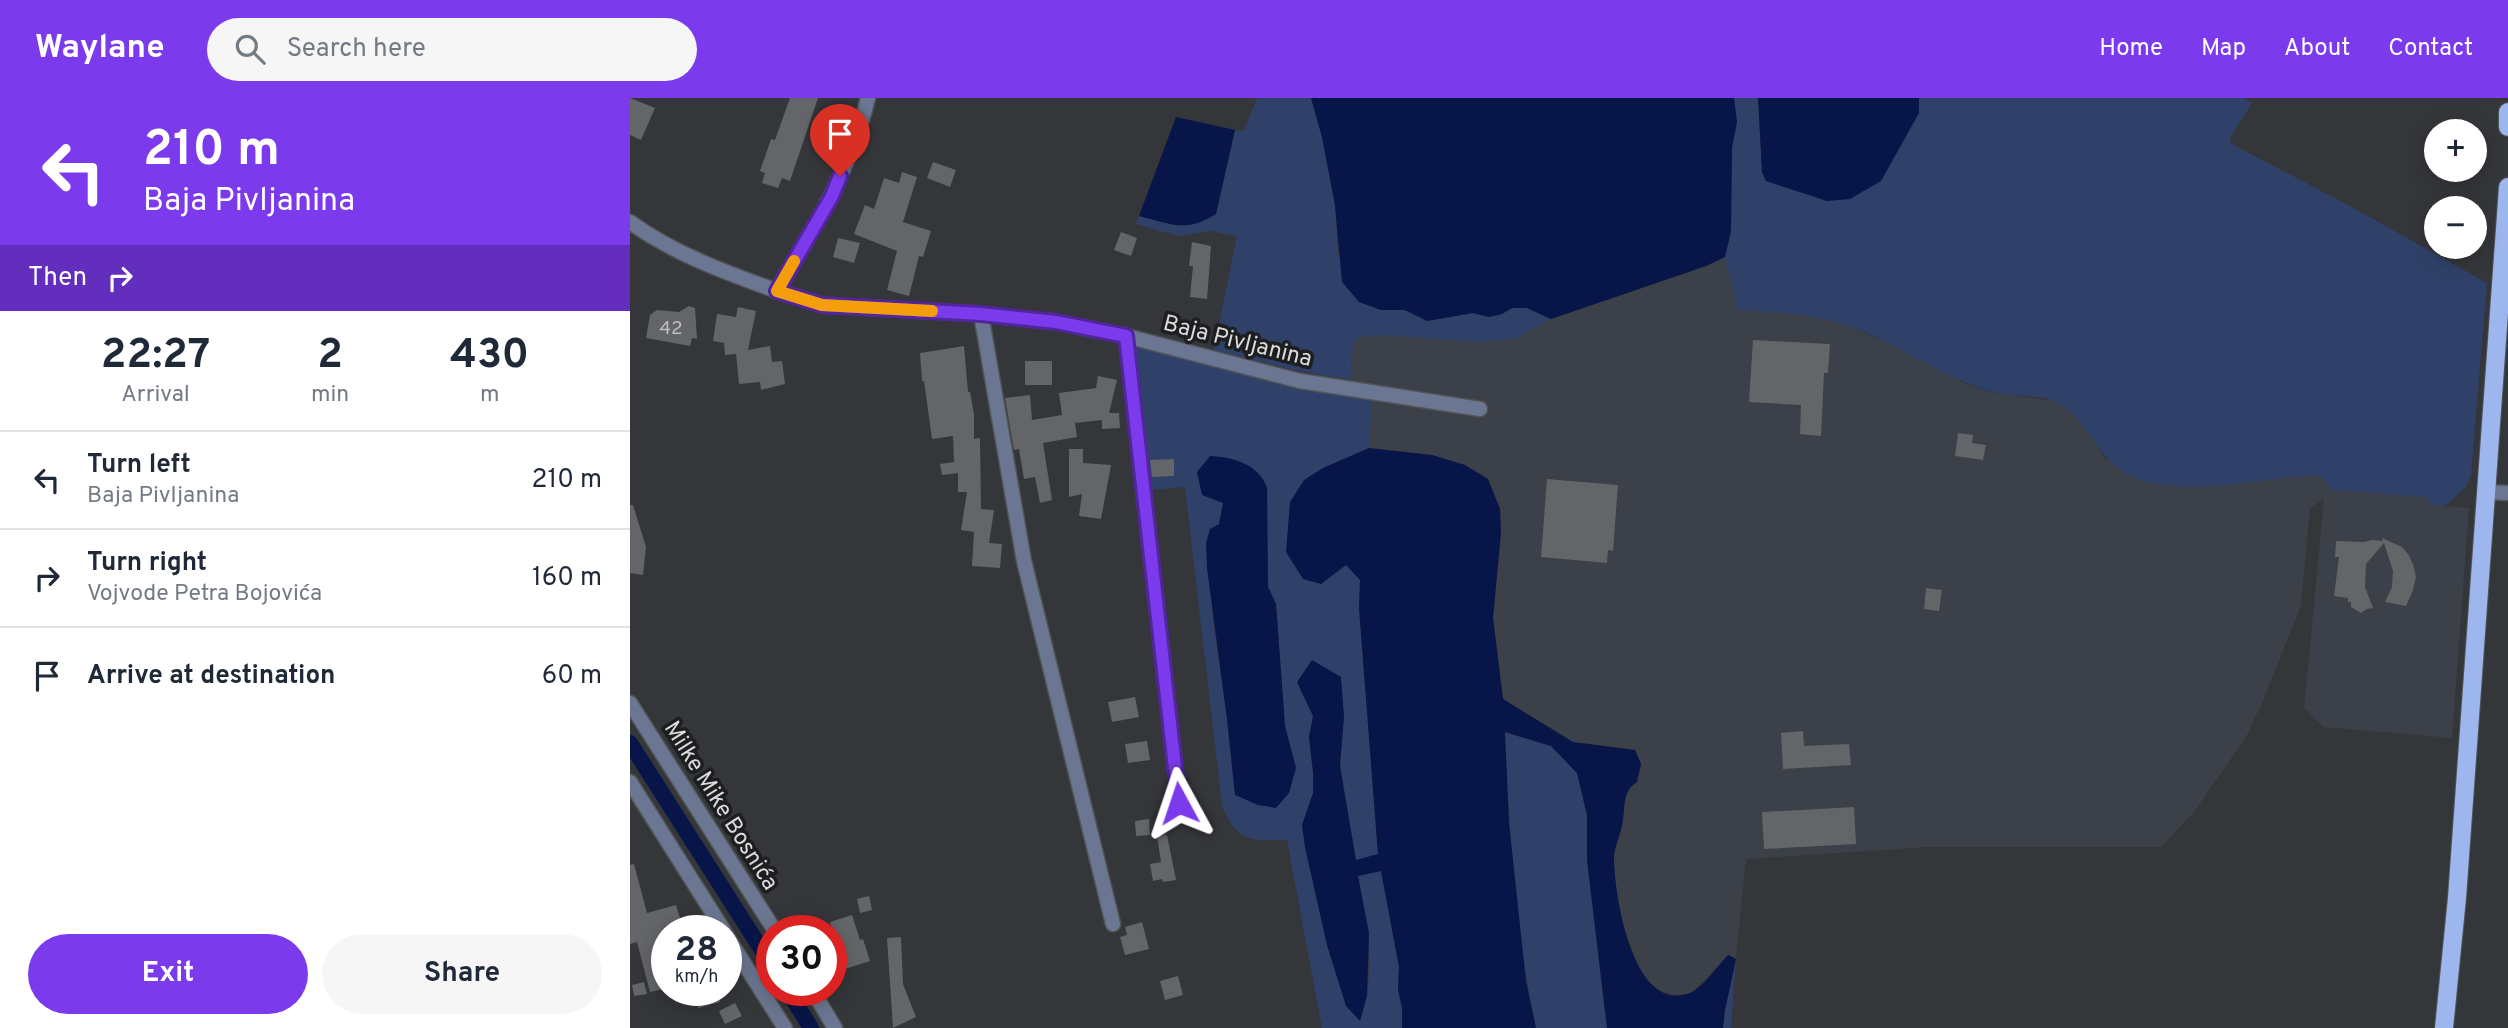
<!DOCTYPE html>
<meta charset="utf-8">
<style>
body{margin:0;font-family:Overpass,sans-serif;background:#f6f6f7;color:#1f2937;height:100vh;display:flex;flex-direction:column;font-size:26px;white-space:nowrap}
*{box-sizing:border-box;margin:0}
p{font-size:23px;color:#747a83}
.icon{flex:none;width:38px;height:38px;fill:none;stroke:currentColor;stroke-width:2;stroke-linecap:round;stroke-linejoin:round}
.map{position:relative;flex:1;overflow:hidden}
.drawer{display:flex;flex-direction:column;background:#fff;width:630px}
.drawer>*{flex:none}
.hud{background:#7c3aed;color:#fff;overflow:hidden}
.controls{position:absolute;left:1794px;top:21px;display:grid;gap:14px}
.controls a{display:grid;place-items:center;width:63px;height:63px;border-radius:50%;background:#fff;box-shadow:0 4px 18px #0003;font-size:35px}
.speed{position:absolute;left:21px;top:817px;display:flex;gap:14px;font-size:35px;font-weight:700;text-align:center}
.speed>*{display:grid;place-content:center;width:91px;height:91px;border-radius:50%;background:#fff;box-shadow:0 4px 18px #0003;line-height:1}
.speed small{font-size:18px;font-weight:400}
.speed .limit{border:10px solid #d22;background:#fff;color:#111}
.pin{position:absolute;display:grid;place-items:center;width:60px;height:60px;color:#fff;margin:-72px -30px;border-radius:50% 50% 50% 0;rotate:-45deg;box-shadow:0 0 7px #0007}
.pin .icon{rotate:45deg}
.me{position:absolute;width:77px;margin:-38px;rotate:355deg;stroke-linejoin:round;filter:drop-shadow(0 0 5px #0008)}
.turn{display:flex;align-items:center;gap:24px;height:147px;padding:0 28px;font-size:32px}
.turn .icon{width:91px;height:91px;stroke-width:2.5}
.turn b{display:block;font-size:49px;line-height:60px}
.then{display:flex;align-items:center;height:66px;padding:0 28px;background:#0003;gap:14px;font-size:26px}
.eta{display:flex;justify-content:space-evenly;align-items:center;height:119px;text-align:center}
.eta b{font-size:42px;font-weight:700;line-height:49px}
.action{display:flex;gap:14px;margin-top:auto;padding:14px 28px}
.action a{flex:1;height:80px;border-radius:42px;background:#7c3aed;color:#fff;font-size:28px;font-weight:700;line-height:80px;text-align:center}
.action a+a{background:#f6f6f7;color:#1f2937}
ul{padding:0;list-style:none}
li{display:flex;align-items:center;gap:21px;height:98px;padding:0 28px;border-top:2px solid #e0e1e3}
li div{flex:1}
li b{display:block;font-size:26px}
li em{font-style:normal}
header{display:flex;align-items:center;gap:42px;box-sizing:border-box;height:98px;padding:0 35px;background:#7c3aed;color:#fff}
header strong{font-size:33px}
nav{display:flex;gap:38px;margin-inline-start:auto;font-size:24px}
.search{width:490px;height:63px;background:#f6f6f7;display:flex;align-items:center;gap:18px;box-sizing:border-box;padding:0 24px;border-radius:38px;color:#747a83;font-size:26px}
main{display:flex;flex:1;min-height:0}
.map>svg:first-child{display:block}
.built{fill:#3b4049}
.green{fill:#304169;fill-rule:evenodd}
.water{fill:#071549}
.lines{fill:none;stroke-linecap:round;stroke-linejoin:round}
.canal{stroke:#071549;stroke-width:16}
.building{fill:#636569}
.minor-casing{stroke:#525458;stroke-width:17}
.tertiary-casing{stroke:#525458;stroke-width:17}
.primary-casing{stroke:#525458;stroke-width:20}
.minor{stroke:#6b7792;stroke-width:14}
.tertiary{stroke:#6b7792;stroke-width:14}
.primary{stroke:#9db6ed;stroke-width:18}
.route-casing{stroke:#51269a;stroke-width:18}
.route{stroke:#7c3aed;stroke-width:12}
.slow{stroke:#f59e0b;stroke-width:12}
.labels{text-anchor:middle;stroke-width:7;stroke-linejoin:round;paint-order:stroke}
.number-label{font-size:19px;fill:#bdbec1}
.street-label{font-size:23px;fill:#dbdcde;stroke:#1d1e1f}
</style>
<header>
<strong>Waylane</strong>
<div class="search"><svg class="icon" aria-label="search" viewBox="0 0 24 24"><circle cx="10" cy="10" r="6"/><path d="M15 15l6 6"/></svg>Search here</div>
<nav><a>Home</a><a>Map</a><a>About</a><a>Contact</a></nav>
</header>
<main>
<section class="drawer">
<div class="hud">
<div class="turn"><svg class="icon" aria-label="left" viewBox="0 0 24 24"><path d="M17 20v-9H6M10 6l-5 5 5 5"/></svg><div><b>210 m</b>Baja Pivljanina</div></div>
<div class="then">Then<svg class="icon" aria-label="right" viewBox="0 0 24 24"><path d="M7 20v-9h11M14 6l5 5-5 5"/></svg></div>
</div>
<div class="eta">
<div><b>22:27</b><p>Arrival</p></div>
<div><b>2</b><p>min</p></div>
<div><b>430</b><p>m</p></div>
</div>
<ul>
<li><svg class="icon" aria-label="left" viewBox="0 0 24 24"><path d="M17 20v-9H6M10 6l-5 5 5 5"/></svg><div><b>Turn left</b><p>Baja Pivljanina</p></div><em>210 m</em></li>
<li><svg class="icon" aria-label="right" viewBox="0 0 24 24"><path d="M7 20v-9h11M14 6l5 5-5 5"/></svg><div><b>Turn right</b><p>Vojvode Petra Bojovića</p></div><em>160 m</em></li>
<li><svg class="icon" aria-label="arrive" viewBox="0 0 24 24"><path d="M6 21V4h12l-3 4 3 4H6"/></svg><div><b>Arrive at destination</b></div><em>60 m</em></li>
</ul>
<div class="action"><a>Exit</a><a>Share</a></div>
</section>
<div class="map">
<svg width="1878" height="930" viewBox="0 0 1878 930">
<rect width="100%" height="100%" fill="#34363a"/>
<path class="built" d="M1095,159L1107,212L1152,214L1197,221L1231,233L1281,256L1334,285L1360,294L1426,303L1446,317L1476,361L1691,378L1702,392L1795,399L1801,407L1839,410L1822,640L1694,629L1674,610L1694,401L1680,410L1671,507L1633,603L1616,639L1564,714L1531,749H1297L1116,761L1106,861L1098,857L1062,895L1047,897L1031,893L1015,881L1007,865L988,812L983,760L993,726L994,700L1001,688L1007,683L1011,666L1005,652L943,644L873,601L863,520L871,434L870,411L858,381L835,367L802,357L739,350L742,302L721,298L720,282L723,247L730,239L751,237L886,241L921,221L1076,168Z"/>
<g class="green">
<path d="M627,0H681L692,39L705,107L708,156L751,212H775L797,223L843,215L859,219L872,216L882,210H897L921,221L886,241L845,244L751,237L730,239L723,247L720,282L665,272L584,252L607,138L580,133L548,138L506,126L509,118L549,128L586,116L605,32L614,33Z"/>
<path d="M1104,0H1128L1132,74L1136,83L1289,15V0H1614L1622,5L1601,38L1600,45L1720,108L1857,185L1841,377L1836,389L1815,408L1801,407L1795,399L1702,392L1691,378C1640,378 1589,394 1538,387C1529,386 1520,386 1512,383C1465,367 1465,328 1429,305C1414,296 1375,299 1356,292C1312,278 1274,251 1232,233C1191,217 1150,214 1107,212L1095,159L1101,133L1102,50L1107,24Z"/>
<path d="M508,245L642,283L742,302L739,350L693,370L691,486L716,466L730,482L729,510L748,756L726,763L710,668L714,618L667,584L683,618L679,639L683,674V695L672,727L675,749L697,847L716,908L730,922C747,876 737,825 728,778L751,773L769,869L768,892L772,910V930H692L657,742C621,743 606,744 592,707L555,389L519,392L503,248ZM637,390L638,489L646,506L655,628L666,670L605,696L597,621L582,514L593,405Z"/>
<path d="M874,634L921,648L947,675L957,717V762L977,930H906C885,833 880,733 874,634Z"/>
<path d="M1106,861L1101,930H1093L1095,912Z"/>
</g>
<g class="water">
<path d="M681,0H1104L1107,24L1102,50L1101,133L1095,159L1076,168L921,221L897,210H882L872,216L859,219L843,215L797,223L775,212H751L729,204L712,184L705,107L692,39Z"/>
<path d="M1128,0H1289V15L1251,83L1220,101L1197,103L1136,83L1132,74Z"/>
<path d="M546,19L605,32L586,116C556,135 541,126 509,118Z"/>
<path d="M739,350L802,357L835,367L858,381L870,411L871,434L863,520L873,601L943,644L1005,652L1011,666L1007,684C991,694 996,710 992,727C990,739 983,751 984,763C985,799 1003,917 1060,895C1072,890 1089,867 1098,857L1106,861L1095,912L1093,930H977L957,762V717L947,675L921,648L875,634L879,725L896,883L906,930H772V910L768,892L769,869L751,773L728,778L739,835L737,898L730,923L716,908L697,847L675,749L672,727L683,695V674L679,639L683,618L667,584L682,562L711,579L714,618L710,668L726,762L748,756L729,510L730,482L716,467L691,486L673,481L656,454L660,404L674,382L693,370Z"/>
<path d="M580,358C603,359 629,366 637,390L638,489L646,506L655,628L666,670L659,695L646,710L628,707L605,697L597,621L577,470L576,445L580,431L589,426L593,405L572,397L567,374Z"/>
</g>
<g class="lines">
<g class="canal">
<path d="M0,645L142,868"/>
<path d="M157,892L181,930"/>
</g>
</g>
<g class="building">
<path d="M0,0L25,10L11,42L0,37Z"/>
<path d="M160,0H188L160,83L152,80L148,90L132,85L135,75L130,73L141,41L145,42Z"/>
<path d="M303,64L326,72L320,89L297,80Z"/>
<path d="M272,74L287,79L273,124L301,133L293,159L289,158L279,198L257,192L267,153L224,136L235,107L244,111L254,80L269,85Z"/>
<path d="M491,134L507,140L501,158L484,152Z"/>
<path d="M208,140L230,145L224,165L203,159Z"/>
<path d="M562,144L581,148L577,201L560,199L563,168H559Z"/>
<path d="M59,208L65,210L67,241L62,240L60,248L16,240L20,217L27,212L49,214Z"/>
<path d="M108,209L126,213L118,252L140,248L142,264L152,263L155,286L131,292L130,284L109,286L106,256L95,257L94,245L83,243L87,216L106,219Z"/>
<path d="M1123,242L1200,246L1198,275H1194L1191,338L1170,336L1171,307L1119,304Z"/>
<path d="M334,248L338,294H340L344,316V341L350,340L351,411L364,412L359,445L372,446L370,470L342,468L344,434L331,432L337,394H328V375L312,377L310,366L324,364L323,338L302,341L294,283H292L290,255Z"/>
<rect x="395" y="263" width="27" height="24"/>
<path d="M468,278L487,282L479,315H489L490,330L472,331V322L445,325L447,339L413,345L422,402L410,405L405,379L394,381L389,351L384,352L375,300L400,297L402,322L432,317L429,295L466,290Z"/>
<path d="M1328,335L1343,337L1342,345L1356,347L1353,362L1325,358Z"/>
<path d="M439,351H453V365L481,367L471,421L449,418L452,396L439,399Z"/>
<path d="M544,361V378L522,379L520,362Z"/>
<path d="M917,381L988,387L983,453L978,452L977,465L911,459Z"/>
<path d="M0,407H3L16,449L13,477L0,475Z"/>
<path d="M1752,440L1772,449L1778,456L1783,466L1786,479L1783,492L1776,508L1755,504L1762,489L1763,473L1754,445L1736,466L1735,489L1743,510L1737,511L1731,515L1721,509V504H1718V500L1704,498L1709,459H1705L1706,443L1734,444L1742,442L1753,443Z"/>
<path d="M1296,490L1312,492L1309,513L1294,511Z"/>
<path d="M505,599L509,619L482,624L478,604Z"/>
<path d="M1173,633L1174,648L1219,646L1221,667L1153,671L1151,635Z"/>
<path d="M517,643L520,662L498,665L495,646Z"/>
<path d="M1224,709L1226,746L1134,751L1132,714Z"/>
<path d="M519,721L520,737L506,738L505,723Z"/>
<path d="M537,737L546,782L533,784L532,781L523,783L520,766L531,764L527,738Z"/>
<path d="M4,766L17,815L46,807L50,820H48L50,833H37V853L29,855L31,872L29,873L33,891L20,894L7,844L0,846V767Z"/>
<path d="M239,798L242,812L230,815L227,801Z"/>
<path d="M222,817L230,842L233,841L240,863L215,871L200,824Z"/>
<path d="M512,824L519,851L495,857L490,839L497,837L495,829Z"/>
<path d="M271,839L273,886L286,919L263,930L257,840Z"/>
<path d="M548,878L553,897L535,902L530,883Z"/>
<path d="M14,884L17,896L4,898L2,887Z"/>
<path d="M64,892H87L90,904L68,910Z"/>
<path d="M105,905L112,918L95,926L89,913Z"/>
</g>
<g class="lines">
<g class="minor-casing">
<g id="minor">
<path d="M147,193L193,207L351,216L426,224L496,238L670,283L850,311"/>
<path d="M351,216L394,463L483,826"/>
<path d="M496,238L549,705L541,719"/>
<path d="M1856,394L1878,395"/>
<path d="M0,605L145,833"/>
<path d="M0,684L94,833"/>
<path d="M96,837L155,930"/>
<path d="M182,892L205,930"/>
</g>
</g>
<g class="tertiary-casing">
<path id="tertiary" d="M0,124C44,156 97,175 147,193C183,132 221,70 238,0"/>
</g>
<g class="primary-casing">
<g id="primary">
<path d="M1878,14V29"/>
<path d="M1814,930L1827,800L1878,89"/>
</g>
</g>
<use href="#minor" class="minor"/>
<use href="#tertiary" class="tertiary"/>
<use href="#primary" class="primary"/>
</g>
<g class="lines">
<g class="route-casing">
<path id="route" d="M210,78L202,98L147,193L192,207L351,216L426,224L496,238L549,705"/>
</g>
<use href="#route" class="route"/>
<path class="slow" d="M164,163L147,193L192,207L302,213"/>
</g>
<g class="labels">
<g class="number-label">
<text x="41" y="236">42</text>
</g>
<g class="street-label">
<text transform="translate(608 242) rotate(14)" y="8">Baja Pivljanina</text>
<text transform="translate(92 707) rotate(58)" y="8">Milke Mike Bosnića</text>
</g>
</g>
</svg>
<div class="controls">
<a>+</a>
<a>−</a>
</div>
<div class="speed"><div>28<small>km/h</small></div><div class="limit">30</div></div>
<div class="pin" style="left:210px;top:78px;background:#d93025"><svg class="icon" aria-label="arrive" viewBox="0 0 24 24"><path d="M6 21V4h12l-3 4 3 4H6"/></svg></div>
<svg class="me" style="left:549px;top:705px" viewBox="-20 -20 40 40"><path d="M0-17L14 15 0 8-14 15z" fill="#7c3aed" stroke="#fff" stroke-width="4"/></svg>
</div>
</main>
